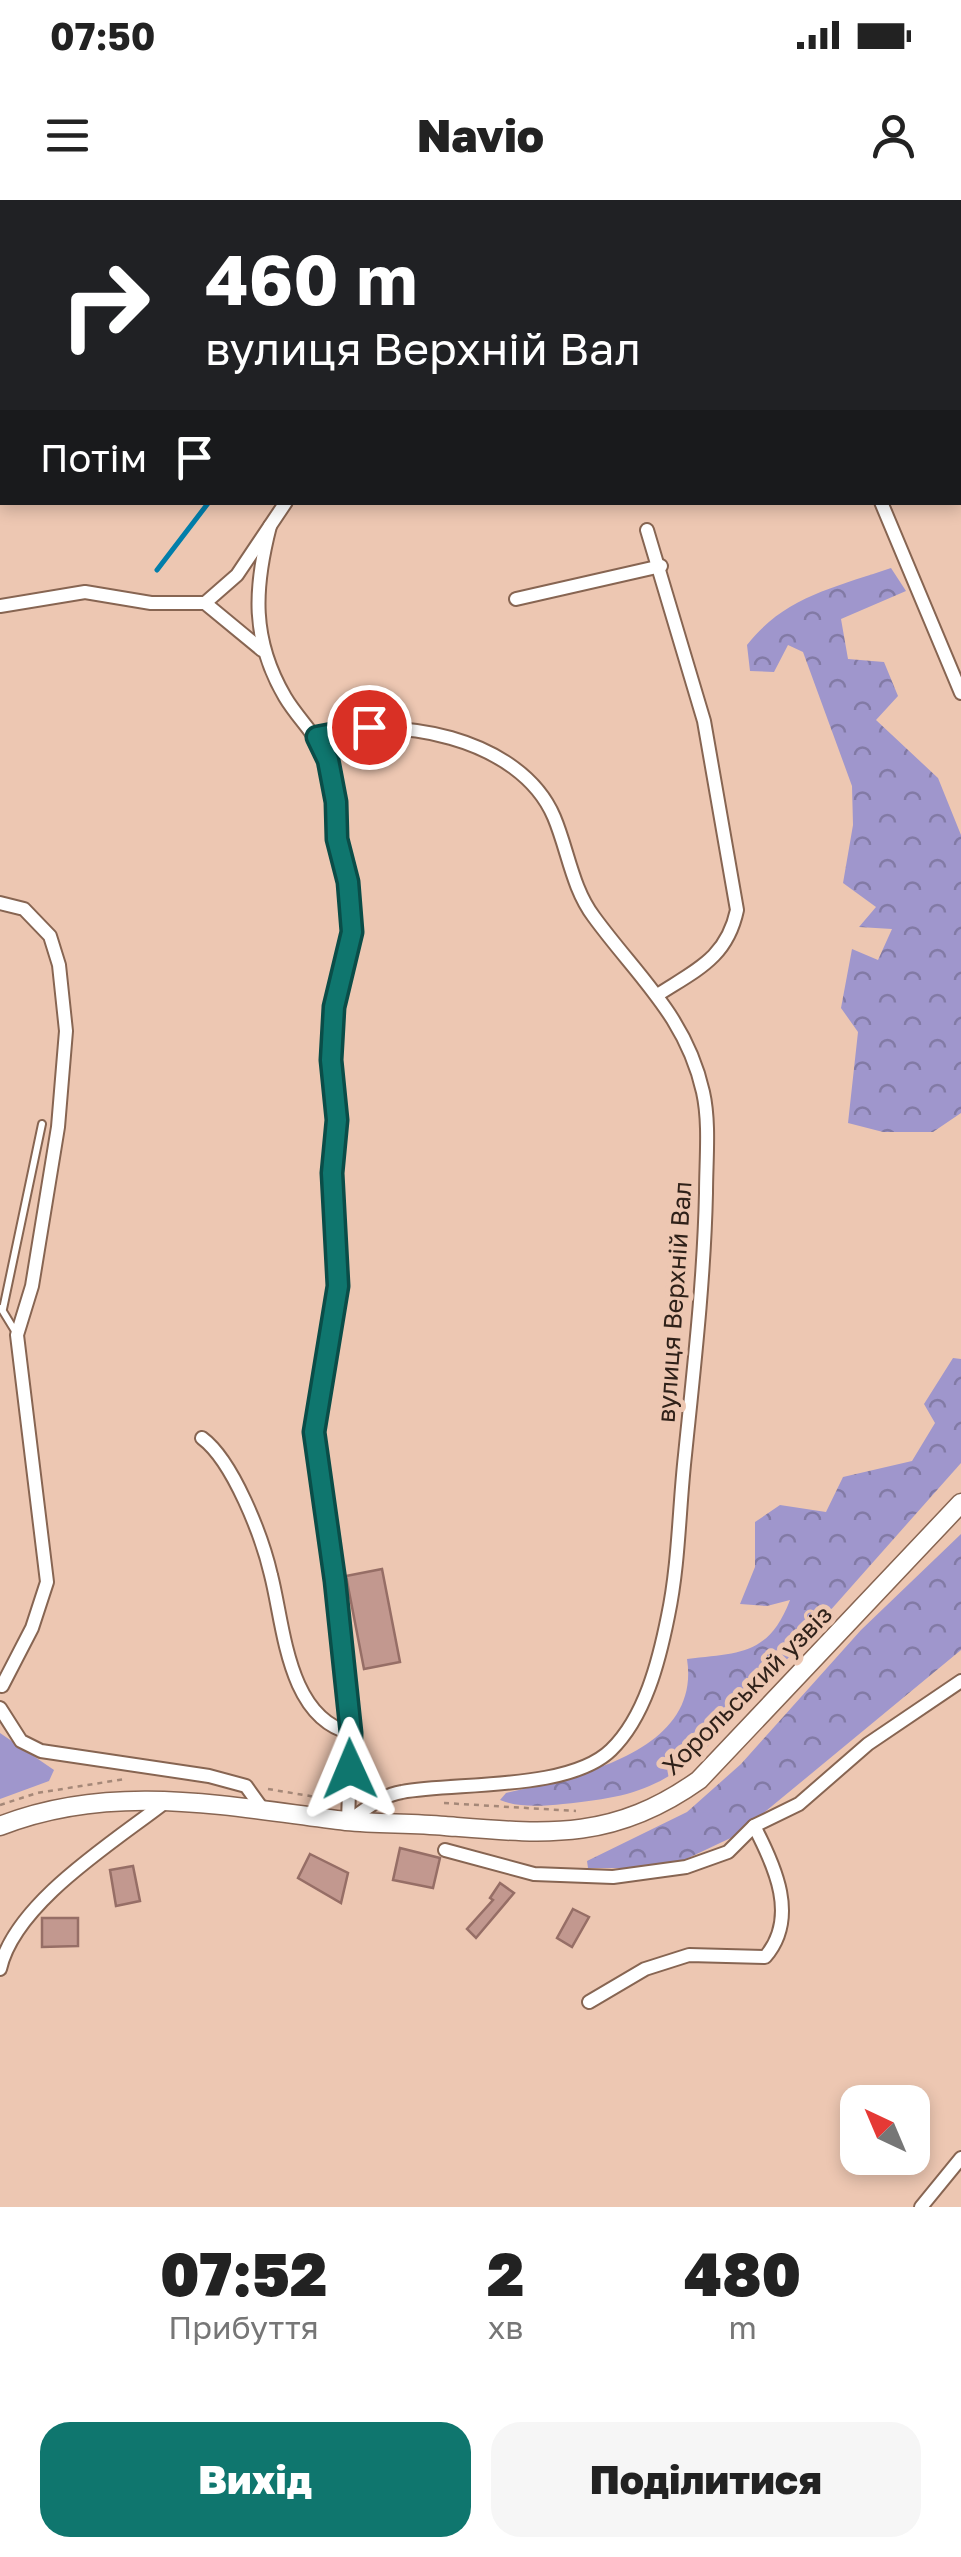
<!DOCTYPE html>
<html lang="uk">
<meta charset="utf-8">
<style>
body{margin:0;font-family:"Golos Text",sans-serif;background:#f6f6f6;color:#222;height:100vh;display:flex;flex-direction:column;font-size:38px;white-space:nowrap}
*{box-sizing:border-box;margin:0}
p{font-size:32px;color:#767676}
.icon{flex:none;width:55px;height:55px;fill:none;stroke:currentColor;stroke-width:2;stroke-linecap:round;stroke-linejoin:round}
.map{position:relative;height:2007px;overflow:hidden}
.side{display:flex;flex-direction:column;background:#fff;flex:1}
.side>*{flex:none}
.top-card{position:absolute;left:0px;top:0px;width:962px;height:305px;box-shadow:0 5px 15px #0003;background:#202124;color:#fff;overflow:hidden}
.needle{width:65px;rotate:316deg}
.fabs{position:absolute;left:840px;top:1885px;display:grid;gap:20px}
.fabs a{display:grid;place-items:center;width:90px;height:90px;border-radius:20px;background:#fff;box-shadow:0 5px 15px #0003;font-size:50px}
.pin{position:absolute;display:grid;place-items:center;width:85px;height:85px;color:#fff;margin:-42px;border:5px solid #fff;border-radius:50%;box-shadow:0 2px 10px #0007}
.me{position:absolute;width:110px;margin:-55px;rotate:359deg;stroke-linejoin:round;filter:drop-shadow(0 0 8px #0008)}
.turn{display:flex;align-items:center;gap:35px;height:210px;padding:0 40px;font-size:45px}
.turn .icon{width:130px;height:130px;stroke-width:2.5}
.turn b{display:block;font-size:70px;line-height:85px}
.then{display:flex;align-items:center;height:95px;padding:0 40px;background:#0003;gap:20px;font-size:38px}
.eta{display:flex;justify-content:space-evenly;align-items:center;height:170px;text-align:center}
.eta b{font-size:60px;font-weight:800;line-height:70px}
.button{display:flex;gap:20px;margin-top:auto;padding:20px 40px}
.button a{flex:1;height:115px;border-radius:30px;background:#0f766e;color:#fff;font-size:40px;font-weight:800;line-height:115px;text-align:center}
.button a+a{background:#f6f6f6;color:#222}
.status{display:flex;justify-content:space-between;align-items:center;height:70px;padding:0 50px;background:#fff;direction:ltr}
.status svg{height:28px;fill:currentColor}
header{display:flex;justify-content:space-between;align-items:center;height:130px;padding:0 40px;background:#fff;font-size:45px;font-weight:800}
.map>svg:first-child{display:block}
.forest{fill:url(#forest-crowns)}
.green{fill:#9f96cc}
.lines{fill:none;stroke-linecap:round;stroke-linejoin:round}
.stream{stroke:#017eaa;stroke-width:5}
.building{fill:#c2988f;stroke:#966e66;stroke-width:2.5}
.service-casing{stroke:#876552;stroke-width:10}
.minor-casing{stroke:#876552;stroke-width:16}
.secondary-casing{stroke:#876552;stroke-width:21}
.path{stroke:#a58878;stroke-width:2.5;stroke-dasharray:5 5;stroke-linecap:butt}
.service{stroke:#fff;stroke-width:6}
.minor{stroke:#fff;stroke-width:12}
.secondary{stroke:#fff;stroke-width:18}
.route-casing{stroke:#0a4d48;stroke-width:25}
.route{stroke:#0f766e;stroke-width:18}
.labels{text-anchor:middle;stroke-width:10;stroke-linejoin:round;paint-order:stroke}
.street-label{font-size:25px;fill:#2f2119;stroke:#edc7b2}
</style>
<div class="status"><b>07:50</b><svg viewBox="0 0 49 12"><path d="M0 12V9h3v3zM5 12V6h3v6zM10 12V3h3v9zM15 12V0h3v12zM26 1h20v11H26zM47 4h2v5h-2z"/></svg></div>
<header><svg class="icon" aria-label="menu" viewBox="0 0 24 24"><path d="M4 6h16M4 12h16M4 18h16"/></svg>Navio<svg class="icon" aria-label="person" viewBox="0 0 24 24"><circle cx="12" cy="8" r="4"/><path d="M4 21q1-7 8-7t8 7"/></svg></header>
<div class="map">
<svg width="961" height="2007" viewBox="0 0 961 2007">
<defs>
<pattern id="forest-crowns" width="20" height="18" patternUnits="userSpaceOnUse" patternTransform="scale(2.5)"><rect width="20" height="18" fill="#9f96cc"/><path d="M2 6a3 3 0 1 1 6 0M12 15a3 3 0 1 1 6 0" fill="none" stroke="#827aa5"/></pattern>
</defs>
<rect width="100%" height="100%" fill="#edc7b2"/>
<g class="forest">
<path d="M891,368L906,391L841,419L848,459L884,462L898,496L876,520L938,578L961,635V913L933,932H883L848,923L858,832L841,808L852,749L878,760L892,729L859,727L876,707L843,683L853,625L852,586L803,452L788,445L774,472L750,471L747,445C784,397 836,387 891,368Z"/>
<path d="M953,1158L961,1159V1263L718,1537C664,1588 635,1597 563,1604C544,1606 518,1608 500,1600L506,1593C572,1577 702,1554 687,1459C740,1453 769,1455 790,1400L767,1406L740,1404L755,1367V1322L780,1305L826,1312L843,1277L912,1261L935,1223L924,1204Z"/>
<path d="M961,1334V1450L737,1635L684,1660L631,1668H588L587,1661L687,1612L741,1564L861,1430Z"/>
</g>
<path class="green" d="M0,1533L54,1570L49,1581L0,1599Z"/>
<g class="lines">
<g class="stream">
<path d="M478,2L481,0"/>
<path d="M157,370L209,302"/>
</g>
</g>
<g class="building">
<path d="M382,1369L400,1462L364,1469L346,1376Z"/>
<path d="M400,1648L440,1658L433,1688L393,1680Z"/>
<path d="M310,1654L348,1673L341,1703L298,1678Z"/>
<path d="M133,1666L140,1701L116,1706L110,1670Z"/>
<path d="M500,1683L514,1693L476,1738L467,1729L493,1700L490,1698Z"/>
<path d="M573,1709L589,1717L572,1747L557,1738Z"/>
<path d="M42,1718H78V1746L42,1747Z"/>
</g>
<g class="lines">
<g class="service-casing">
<g id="service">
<path d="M1,1108L15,1131"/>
<path d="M3,1109L42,924"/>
</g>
</g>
<g class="minor-casing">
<g id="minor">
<path d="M82,0L84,2"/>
<path d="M850,0L851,2"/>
<path d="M524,2L526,0"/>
<path d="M960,218L961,219"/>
<path d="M881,302L961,493"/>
<path d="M270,326C254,388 251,439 285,497C298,519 317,535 328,560L352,732L334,807L331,860L337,920L332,973L338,1086L314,1232L351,1533L348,1621"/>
<path d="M647,330L704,521L737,710C727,757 698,769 659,794"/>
<path d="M516,399L661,366"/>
<path d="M205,403L237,375L286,302"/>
<path d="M0,406L85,392L151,403H205L262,450"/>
<path d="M317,537C392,513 520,537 554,617C568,650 572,688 594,717C637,776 686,816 703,892C710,923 706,961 706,993C704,1081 694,1167 685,1255C679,1308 679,1364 668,1416C659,1461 645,1517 611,1550C569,1591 456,1582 402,1592C382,1595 365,1610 348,1621"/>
<path d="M0,703L24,709L50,736L59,765L66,831L58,927L32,1086L17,1135L47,1382L32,1428L2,1486"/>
<path d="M202,1238C233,1261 262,1336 271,1375C284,1425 287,1518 351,1533"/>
<path d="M0,1508L21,1541L41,1551L209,1576L246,1586L261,1607"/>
<path d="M445,1650L534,1674L613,1677L686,1667L728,1652L754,1626L799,1604L868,1544L961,1481"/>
<path d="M0,1769C15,1702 117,1640 168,1600"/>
<path d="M589,1802L645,1769L689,1755L765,1757C799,1718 775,1666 754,1626"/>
<path d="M921,2007L961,1958"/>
</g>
</g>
<g class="secondary-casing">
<path id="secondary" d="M0,1626C114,1581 230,1607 346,1621C379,1624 412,1623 445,1626C546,1634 612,1642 699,1580L961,1303"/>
</g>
<g class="path">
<path d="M268,1589L334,1600"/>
<path d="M444,1603L576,1611"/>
<path d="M0,1605L37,1593L125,1579"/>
</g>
<use href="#service" class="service"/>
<use href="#minor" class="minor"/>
<use href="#secondary" class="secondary"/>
</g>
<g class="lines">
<g class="route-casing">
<path id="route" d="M350,1569L351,1533L335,1381L314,1232L338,1086L332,973L337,920L331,860L334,807L352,732L348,682L337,639L336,602L328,560L317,537L369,527"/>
</g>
<use href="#route" class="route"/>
</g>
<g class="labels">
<g class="street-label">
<text transform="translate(674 1102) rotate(-86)" y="9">вулиця Верхній Вал</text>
<text transform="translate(747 1490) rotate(-45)" y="9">Хорольський узвіз</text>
</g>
</g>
</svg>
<div class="fabs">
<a><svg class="needle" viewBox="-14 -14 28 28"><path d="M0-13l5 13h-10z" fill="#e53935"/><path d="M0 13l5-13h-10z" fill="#767676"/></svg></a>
</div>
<div class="pin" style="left:369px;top:527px;background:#d93025"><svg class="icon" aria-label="arrive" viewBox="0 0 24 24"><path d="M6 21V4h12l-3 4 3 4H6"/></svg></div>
<svg class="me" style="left:350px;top:1569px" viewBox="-20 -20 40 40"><path d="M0-17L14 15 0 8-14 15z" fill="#0f766e" stroke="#fff" stroke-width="4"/></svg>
<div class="top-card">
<div class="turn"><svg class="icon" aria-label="right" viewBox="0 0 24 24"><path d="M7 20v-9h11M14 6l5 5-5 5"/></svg><div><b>460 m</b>вулиця Верхній Вал</div></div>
<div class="then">Потім<svg class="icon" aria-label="arrive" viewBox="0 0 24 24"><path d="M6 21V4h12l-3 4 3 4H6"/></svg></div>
</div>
</div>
<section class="side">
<div class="eta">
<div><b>07:52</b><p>Прибуття</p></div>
<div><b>2</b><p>хв</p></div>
<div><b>480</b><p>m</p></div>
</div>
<div class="button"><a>Вихід</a><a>Поділитися</a></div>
</section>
